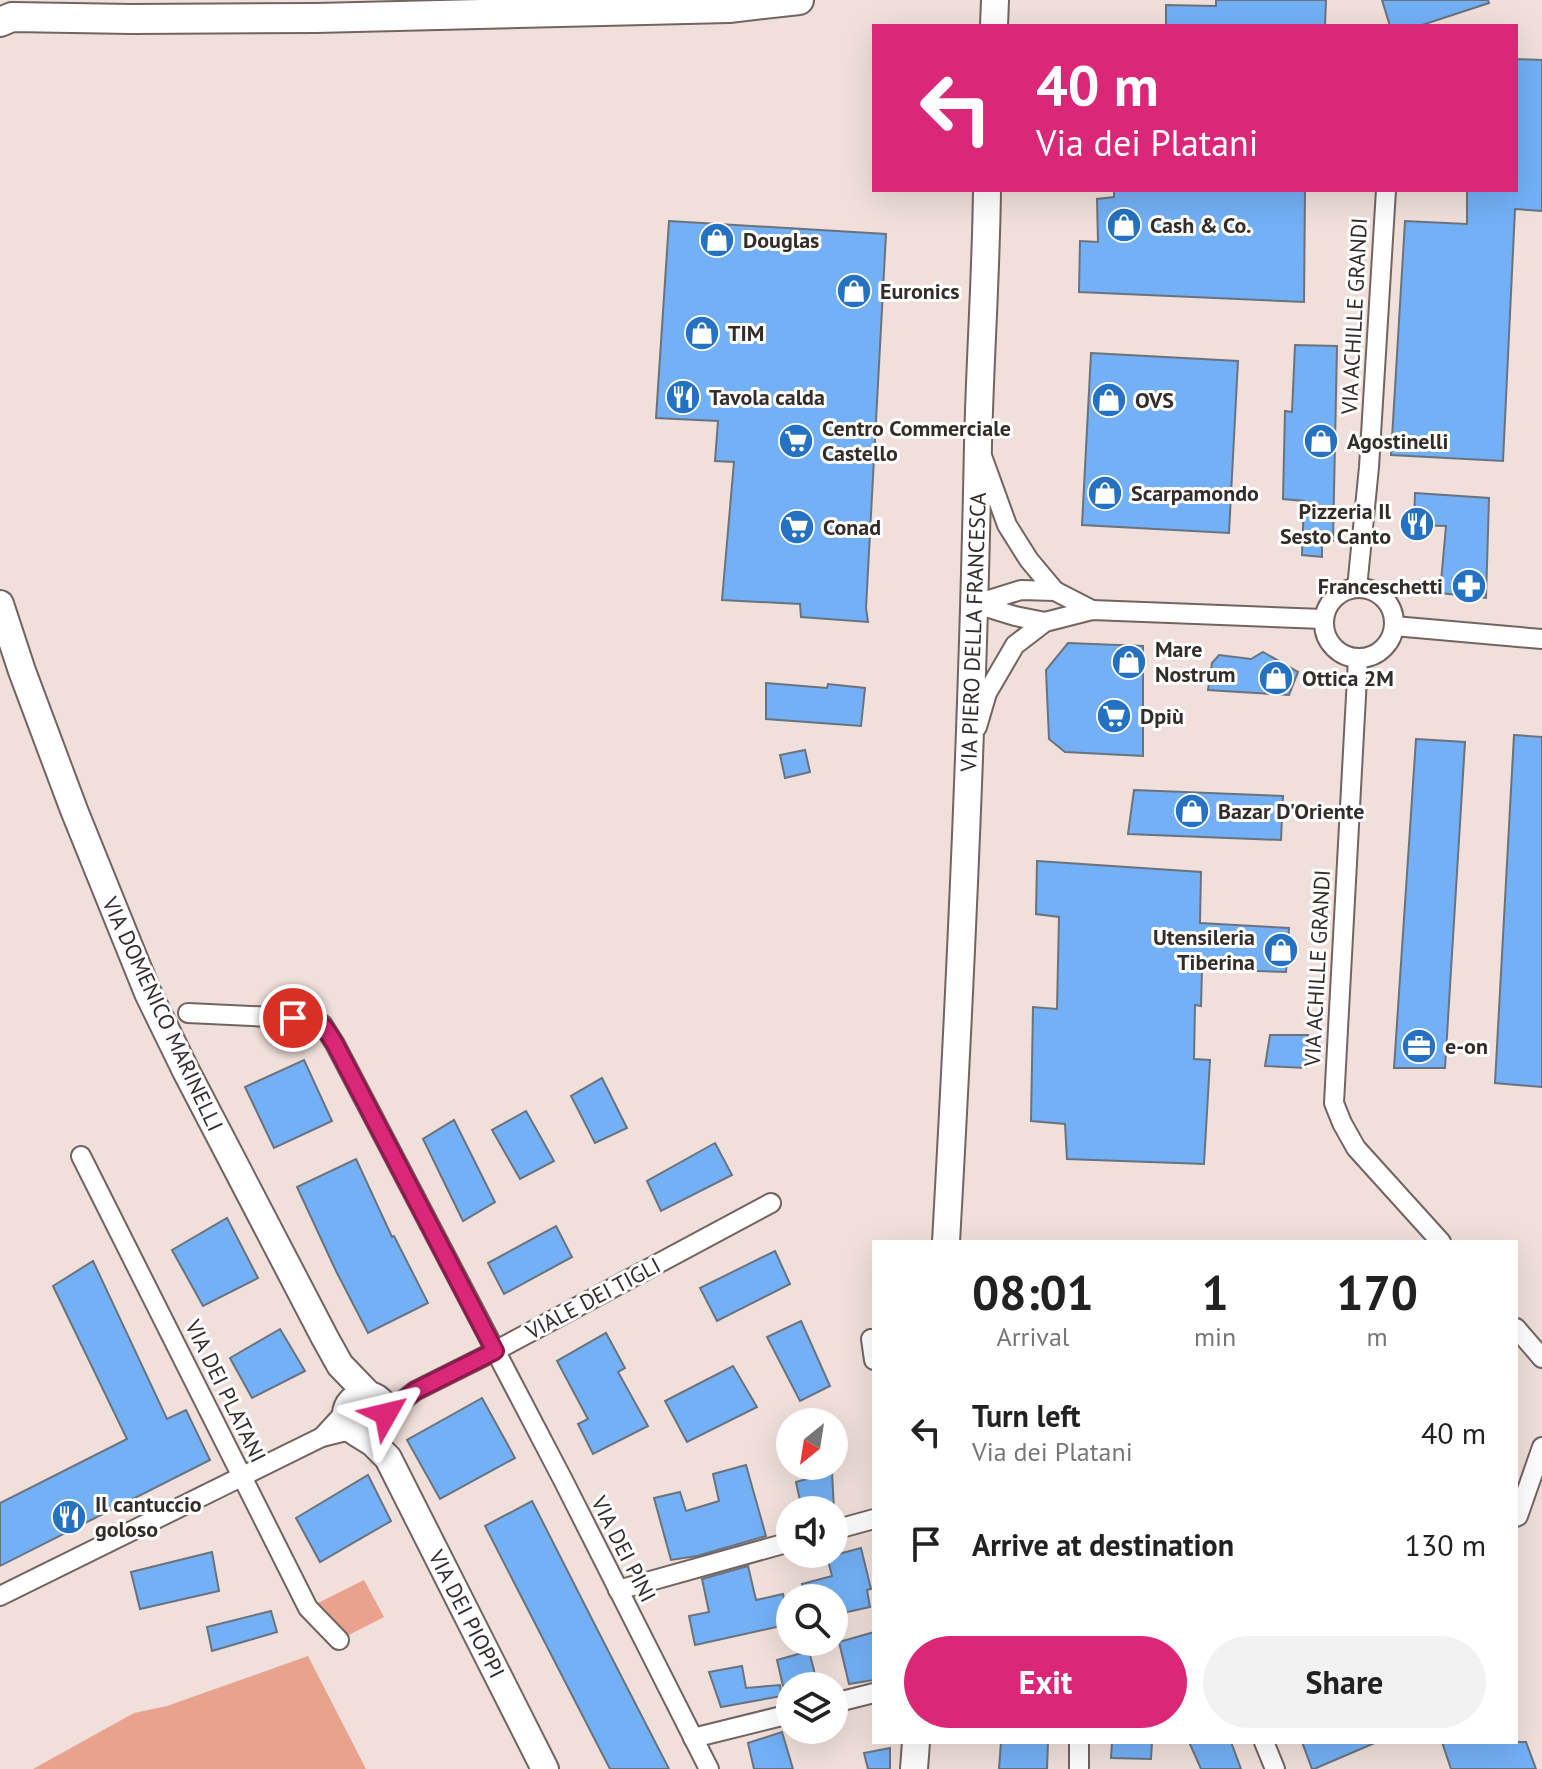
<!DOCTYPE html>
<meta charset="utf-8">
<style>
body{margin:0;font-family:"PT Sans",sans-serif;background:#f2f2f2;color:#222;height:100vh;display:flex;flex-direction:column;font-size:30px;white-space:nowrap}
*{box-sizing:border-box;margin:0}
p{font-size:26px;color:#767676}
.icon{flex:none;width:44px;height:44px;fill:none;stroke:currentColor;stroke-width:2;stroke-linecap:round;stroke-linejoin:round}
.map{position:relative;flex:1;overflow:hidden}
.sheet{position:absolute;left:872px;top:1240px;width:646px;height:504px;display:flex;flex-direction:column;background:#fff;border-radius:0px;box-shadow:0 8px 32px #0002}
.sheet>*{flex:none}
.banner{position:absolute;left:872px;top:24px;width:646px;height:168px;border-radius:0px;box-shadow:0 8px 32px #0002;background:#db2777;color:#fff;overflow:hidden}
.needle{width:52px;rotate:210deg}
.controls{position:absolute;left:776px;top:1408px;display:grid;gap:16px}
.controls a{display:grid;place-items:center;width:72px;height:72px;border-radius:50%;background:#fff;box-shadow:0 8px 32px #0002;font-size:40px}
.pin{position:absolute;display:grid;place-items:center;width:68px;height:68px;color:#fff;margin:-34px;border:4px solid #fff;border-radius:50%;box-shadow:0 2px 8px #0007}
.me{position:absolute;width:88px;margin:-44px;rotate:53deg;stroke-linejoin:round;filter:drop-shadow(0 0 6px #0008)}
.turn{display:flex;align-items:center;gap:28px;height:168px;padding:0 32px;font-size:36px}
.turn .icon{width:104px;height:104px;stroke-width:2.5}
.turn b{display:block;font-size:56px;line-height:68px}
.eta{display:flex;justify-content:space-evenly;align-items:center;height:136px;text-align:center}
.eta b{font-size:48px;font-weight:700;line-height:56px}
.primary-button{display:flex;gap:16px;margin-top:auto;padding:16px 32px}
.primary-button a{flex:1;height:92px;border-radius:48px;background:#db2777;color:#fff;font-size:32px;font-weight:700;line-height:92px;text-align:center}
.primary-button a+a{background:#f2f2f2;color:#222}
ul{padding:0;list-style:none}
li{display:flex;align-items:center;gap:24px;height:112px;padding:0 32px}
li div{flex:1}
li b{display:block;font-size:30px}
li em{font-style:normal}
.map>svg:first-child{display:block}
.green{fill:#e8a28d}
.building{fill:#73b0f6;stroke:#6a737d;stroke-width:2}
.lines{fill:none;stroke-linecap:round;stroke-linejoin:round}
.street-casing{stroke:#726460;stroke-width:22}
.secondary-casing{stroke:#726460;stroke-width:30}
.primary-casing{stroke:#726460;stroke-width:32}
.street{stroke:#fff;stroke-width:18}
.secondary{stroke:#fff;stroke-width:26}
.primary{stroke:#fff;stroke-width:28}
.route-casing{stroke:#8e194d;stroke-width:20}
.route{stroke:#db2777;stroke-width:14}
.labels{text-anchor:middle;stroke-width:6;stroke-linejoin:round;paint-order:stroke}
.poi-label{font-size:22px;font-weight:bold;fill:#322c2a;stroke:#fff;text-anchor:start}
.street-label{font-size:22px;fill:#322c2a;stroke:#fff}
</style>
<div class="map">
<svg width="1542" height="1769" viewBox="0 0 1542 1769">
<rect width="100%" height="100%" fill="#f0dfda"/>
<g class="green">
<path d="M364,1580L384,1617L339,1640L308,1608Z"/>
<path d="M308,1656L366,1769H33L134,1713L167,1706Z"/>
</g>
<g class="building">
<path d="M1216,0H1326L1325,26H1166V5L1216,6Z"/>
<path d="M1382,0H1488L1489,3L1419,26H1390Z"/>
<path d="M1516,59L1542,60V211L1515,209L1503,461L1391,455L1405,221L1467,224V190H1516Z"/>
<path d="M1114,190H1305L1304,302L1079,292L1080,241L1098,242L1097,199L1114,197Z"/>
<path d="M669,221L886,234L866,608L868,622L801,617L800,604L722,600L734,462L715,461L718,421L656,418Z"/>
<path d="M1295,345L1337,346L1333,541L1322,540V557L1302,555L1304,501L1283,499L1285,411L1292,412Z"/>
<path d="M1091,353L1238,361L1229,533L1082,525Z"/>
<path d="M1415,493L1489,498L1486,598L1440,593L1446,526L1414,525Z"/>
<path d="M1068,643L1143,646V756L1065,752L1049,739L1046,670Z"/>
<path d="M1263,652L1298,672L1289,695L1208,690L1212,663L1219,655L1251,659Z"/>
<path d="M766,683L827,688L828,684L865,688L861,726L766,719Z"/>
<path d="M1514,735L1542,737V1087L1495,1083Z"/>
<path d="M1416,739L1465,742L1445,1068H1394Z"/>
<path d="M805,750L810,772L785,778L780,755Z"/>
<path d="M1134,790L1283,796L1281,840L1128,834Z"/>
<path d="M1037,861L1201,872L1200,923L1289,928L1286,972L1202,969L1201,1006L1195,1005L1194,1059L1210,1060L1204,1164L1067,1159L1065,1124L1031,1121L1033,1007L1057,1009L1059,917L1036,914Z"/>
<path d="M1270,1035H1308L1306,1068L1265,1066Z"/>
<path d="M304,1060L332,1121L274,1148L245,1087Z"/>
<path d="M602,1078L627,1128L595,1143L571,1096Z"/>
<path d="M526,1111L554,1161L520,1179L492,1130Z"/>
<path d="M454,1120L495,1202L463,1221L423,1139Z"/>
<path d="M715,1143L732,1175L661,1211L647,1181Z"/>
<path d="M356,1159L392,1237L394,1236L428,1303L368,1333L336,1271L297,1187Z"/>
<path d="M227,1218L258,1278L203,1306L172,1250Z"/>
<path d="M556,1226L572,1257L504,1294L488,1263Z"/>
<path d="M775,1251L790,1284L717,1321L700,1288Z"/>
<path d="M93,1261L167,1419L186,1410L210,1460L0,1566V1503L127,1439L53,1286Z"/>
<path d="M801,1321L830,1386L800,1401L767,1337Z"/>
<path d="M280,1329L305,1371L252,1398L230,1358Z"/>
<path d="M606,1333L625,1368L618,1372L648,1426L593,1454L578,1424L588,1419L557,1361Z"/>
<path d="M733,1366L757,1407L687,1442L665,1401Z"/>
<path d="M482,1398L515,1458L440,1499L407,1440Z"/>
<path d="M746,1465L766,1536L697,1556L671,1560L654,1498L680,1492L686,1511L719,1501L713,1474Z"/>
<path d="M832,1472L834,1510H802L796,1482Z"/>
<path d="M368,1475L391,1521L320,1562L296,1518Z"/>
<path d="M532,1501L598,1631L669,1769H610L485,1526Z"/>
<path d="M861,1548L871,1589L867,1590L870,1607L834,1615V1598H806L802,1584L832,1576L827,1557Z"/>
<path d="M212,1552L219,1591L140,1609L131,1572Z"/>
<path d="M748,1566L756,1600L783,1594L790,1624L695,1645L689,1616L709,1612L702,1579Z"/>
<path d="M271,1611L277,1632L212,1651L207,1627Z"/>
<path d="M874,1632V1680L849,1684L839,1642Z"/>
<path d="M809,1651L818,1686H783L777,1660Z"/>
<path d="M742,1666L746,1688L780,1685L782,1696L721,1707L709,1672Z"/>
<path d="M782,1732L793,1769H754L748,1743Z"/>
<path d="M1001,1742H1048L1047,1769H999Z"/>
<path d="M1112,1742H1152L1151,1759L1111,1758Z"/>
<path d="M1189,1742H1231L1241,1769H1201Z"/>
<path d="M1302,1742H1377L1314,1769H1312Z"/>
<path d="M1442,1742H1526L1536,1769H1451Z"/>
<path d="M890,1748V1769H868L864,1753Z"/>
</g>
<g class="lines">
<g class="street-casing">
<g id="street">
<path d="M982,456L1007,525L1029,560L1055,591L1092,610"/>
<circle cx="1359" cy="623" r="35"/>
<path d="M1357,588L1369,467L1386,190"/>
<path d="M976,604L1021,590L1055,591"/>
<path d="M976,604L1015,616L1045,622"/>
<path d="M1394,626L1542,639"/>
<path d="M1358,659L1334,1103L1342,1123L1356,1148L1441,1242"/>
<path d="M977,727L987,693L1015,645L1045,622L1092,610L1323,619"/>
<path d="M188,1013L315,1019L323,1025L335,1044L563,1480L709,1769"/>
<path d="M81,1156L308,1608L339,1640"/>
<path d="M1516,1328L1542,1358"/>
<path d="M871,1339L874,1360"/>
<path d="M386,1414L415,1391L495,1351L771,1203"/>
<path d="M322,1437L345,1412"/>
<path d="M1516,1517L1518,1516L1542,1447"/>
<path d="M834,1530L874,1519"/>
<path d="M618,1590L790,1542"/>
<path d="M0,1596L322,1437L342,1432L355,1431"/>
<path d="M834,1703L874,1693"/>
<path d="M693,1738L790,1714"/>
<path d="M1264,1742L1275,1769"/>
<path d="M1079,1769V1742"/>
</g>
</g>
<g class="secondary-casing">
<g id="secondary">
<path d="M994,26L995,0"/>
<path d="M0,604L22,671L74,810L148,993L186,1071L325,1338L340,1365L369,1395"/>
<path d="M946,1242C961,976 973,710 978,444C980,359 986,275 987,190"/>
<circle cx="366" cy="1415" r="20"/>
<path d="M357,1433L373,1443L388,1458L545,1769"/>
<path d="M914,1769L916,1742"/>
</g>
</g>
<g class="primary-casing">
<path id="primary" d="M0,22L12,17L132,19L316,18L729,8L799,0"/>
</g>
<use href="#street" class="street"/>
<use href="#secondary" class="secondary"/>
<use href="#primary" class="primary"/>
</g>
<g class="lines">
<g class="route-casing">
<path id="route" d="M293,1018C321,1019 320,1020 335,1044L495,1351L415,1391L386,1414"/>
</g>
<use href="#route" class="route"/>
</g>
<defs>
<g id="shop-disc" transform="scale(1.8)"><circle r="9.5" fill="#2472c1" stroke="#fff"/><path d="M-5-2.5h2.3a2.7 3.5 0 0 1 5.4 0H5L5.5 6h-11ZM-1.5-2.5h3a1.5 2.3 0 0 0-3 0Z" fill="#fff"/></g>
<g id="restaurant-disc" transform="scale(1.8)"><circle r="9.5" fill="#2472c1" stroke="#fff"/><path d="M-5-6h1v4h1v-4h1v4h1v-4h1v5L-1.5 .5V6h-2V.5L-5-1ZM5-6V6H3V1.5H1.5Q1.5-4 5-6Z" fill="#fff"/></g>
<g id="supermarket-disc" transform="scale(1.8)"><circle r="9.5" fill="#2472c1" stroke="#fff"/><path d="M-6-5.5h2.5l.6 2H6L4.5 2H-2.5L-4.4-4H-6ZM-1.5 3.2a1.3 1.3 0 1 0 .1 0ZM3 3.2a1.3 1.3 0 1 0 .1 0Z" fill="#fff"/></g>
<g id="pharmacy-disc" transform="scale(1.8)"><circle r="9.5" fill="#2472c1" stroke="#fff"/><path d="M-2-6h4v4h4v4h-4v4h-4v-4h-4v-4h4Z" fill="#fff"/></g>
<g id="office-disc" transform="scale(1.8)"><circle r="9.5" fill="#2472c1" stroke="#fff"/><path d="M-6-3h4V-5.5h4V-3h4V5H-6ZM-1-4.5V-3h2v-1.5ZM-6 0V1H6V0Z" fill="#fff"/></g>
</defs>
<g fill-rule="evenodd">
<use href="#shop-disc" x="1124" y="225"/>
<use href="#shop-disc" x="717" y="240"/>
<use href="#shop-disc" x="854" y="291"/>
<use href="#shop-disc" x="702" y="333"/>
<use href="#restaurant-disc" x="683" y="397"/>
<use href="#shop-disc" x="1109" y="400"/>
<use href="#supermarket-disc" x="796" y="441"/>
<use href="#shop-disc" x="1321" y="441"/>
<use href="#shop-disc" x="1105" y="493"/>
<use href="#restaurant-disc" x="1417" y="524"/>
<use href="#supermarket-disc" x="797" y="527"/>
<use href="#pharmacy-disc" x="1469" y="586"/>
<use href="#shop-disc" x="1129" y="662"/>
<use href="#shop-disc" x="1276" y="678"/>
<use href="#supermarket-disc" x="1114" y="716"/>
<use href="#shop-disc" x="1192" y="811"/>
<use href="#shop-disc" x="1281" y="950"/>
<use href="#office-disc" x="1419" y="1046"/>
<use href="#restaurant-disc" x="69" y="1517"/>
</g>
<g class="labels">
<g class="poi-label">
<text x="1150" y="233">Cash &amp; Co.</text>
<text x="743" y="248">Douglas</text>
<text x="880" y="299">Euronics</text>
<text x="728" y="341">TIM</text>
<text x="709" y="405">Tavola calda</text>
<text x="1135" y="408">OVS</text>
<text x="822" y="436">Centro Commerciale<tspan x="822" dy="25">Castello</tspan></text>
<text x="1347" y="449">Agostinelli</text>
<text x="1131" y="501">Scarpamondo</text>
<text x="1391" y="519" text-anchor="end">Pizzeria Il<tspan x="1391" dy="25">Sesto Canto</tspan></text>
<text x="823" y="535">Conad</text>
<text x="1443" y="594" text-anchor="end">Franceschetti</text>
<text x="1155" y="657">Mare<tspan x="1155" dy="25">Nostrum</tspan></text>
<text x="1302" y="686">Ottica 2M</text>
<text x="1140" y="724">Dpiù</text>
<text x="1218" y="819">Bazar D'Oriente</text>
<text x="1255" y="945" text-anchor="end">Utensileria<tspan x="1255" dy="25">Tiberina</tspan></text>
<text x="1445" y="1054">e-on</text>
<text x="95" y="1512">Il cantuccio<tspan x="95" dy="25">goloso</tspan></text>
</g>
<g class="street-label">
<text transform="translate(1354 316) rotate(-87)" y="8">VIA ACHILLE GRANDI</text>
<text transform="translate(973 632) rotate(-88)" y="8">VIA PIERO DELLA FRANCESCA</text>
<text transform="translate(1317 968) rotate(-87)" y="8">VIA ACHILLE GRANDI</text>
<text transform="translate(163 1014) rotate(65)" y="8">VIA DOMENICO MARINELLI</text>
<text transform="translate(593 1298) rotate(-28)" y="8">VIALE DEI TIGLI</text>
<text transform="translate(226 1391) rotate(64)" y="8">VIA DEI PLATANI</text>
<text transform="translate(624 1549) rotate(63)" y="8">VIA DEI PINI</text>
<text transform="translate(467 1614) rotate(63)" y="8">VIA DEI PIOPPI</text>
</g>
</g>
</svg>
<div class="controls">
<a><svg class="needle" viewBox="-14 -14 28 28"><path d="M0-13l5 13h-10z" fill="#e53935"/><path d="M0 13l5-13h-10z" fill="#767676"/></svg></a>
<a><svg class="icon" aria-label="sound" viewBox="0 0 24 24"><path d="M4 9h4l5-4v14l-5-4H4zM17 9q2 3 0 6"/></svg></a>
<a><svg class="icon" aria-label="search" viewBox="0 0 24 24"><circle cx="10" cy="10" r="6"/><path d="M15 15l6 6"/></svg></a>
<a><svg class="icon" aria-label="layers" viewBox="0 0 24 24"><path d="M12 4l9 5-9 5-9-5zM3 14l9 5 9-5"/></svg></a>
</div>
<div class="pin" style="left:293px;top:1018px;background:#d93025"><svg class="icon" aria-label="arrive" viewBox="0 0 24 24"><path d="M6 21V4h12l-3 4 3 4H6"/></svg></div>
<svg class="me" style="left:386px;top:1414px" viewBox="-20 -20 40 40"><path d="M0-17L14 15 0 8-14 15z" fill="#db2777" stroke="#fff" stroke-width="4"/></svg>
<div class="banner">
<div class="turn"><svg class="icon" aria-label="left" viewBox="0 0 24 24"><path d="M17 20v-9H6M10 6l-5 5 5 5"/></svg><div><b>40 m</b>Via dei Platani</div></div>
</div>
<section class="sheet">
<div class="eta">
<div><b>08:01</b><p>Arrival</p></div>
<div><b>1</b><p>min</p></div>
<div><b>170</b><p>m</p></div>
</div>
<ul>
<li><svg class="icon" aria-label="left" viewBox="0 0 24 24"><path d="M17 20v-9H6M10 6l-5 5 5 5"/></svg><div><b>Turn left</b><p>Via dei Platani</p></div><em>40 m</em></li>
<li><svg class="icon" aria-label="arrive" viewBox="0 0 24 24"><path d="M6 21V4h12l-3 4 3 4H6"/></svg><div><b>Arrive at destination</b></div><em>130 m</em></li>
</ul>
<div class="primary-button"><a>Exit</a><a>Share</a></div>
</section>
</div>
